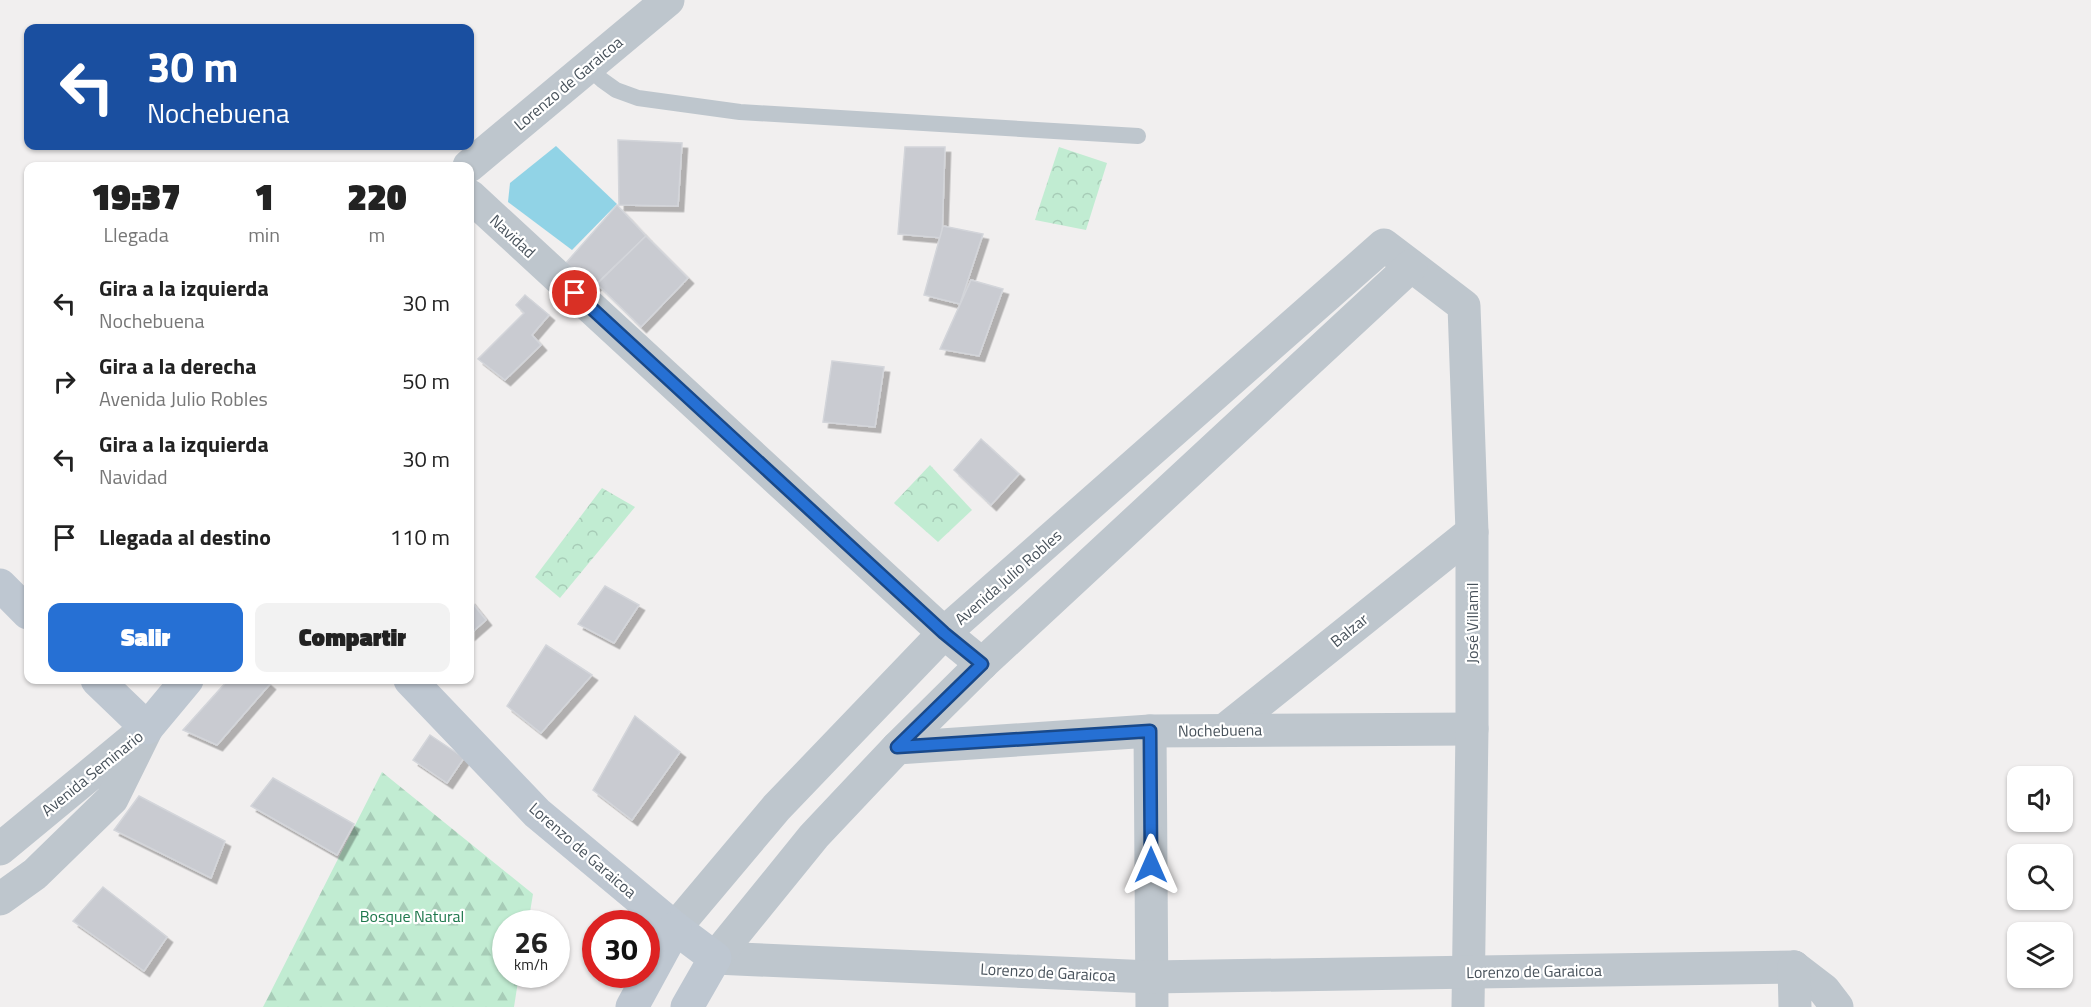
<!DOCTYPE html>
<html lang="es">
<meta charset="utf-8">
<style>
body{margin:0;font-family:"Titillium Web",sans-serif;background:#f2f2f2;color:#222;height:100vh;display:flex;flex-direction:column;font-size:22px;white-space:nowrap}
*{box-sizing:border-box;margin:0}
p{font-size:20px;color:#767676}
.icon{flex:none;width:33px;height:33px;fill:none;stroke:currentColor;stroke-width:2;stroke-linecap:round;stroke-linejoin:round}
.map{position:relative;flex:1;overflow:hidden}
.drawer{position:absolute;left:24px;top:162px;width:450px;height:522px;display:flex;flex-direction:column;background:#fff;border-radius:12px;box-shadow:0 2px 4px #0004}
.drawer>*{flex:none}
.top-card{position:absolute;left:24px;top:24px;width:450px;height:126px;border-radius:12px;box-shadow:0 2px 4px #0004;background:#1a4fa0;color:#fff;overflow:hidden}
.buttons{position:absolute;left:2007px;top:766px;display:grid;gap:12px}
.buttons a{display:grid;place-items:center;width:66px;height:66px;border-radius:12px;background:#fff;box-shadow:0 2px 4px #0004;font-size:30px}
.speed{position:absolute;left:492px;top:910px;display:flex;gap:12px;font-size:30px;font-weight:700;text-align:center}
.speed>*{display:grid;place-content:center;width:78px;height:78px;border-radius:50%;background:#fff;box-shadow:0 2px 4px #0004;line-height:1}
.speed small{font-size:15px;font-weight:400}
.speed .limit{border:9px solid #d22;background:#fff;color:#111}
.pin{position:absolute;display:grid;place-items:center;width:51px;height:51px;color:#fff;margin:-26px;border:3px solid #fff;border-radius:50%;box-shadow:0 2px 6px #0007}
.me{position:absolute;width:66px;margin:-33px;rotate:0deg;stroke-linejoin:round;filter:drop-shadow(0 0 4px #0008)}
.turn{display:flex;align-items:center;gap:21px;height:126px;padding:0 24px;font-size:27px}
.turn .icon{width:78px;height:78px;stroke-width:2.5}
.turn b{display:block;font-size:42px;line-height:51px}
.eta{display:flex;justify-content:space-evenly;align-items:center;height:102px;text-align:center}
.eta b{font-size:36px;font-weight:800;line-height:42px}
.button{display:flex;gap:12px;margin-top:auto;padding:12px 24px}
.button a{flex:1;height:69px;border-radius:12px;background:#2670d4;color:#fff;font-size:24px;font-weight:800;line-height:69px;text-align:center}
.button a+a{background:#f2f2f2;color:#222}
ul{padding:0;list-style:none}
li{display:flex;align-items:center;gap:18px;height:78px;padding:0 24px}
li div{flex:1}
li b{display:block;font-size:22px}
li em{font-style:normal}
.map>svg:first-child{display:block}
.forest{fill:url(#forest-firs)}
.park{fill:url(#park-crowns)}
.water{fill:#91d3e6}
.building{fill:#c9cbd1;stroke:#d3d5da;stroke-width:1.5;filter:url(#shadow)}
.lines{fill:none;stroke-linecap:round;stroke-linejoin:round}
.service{stroke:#bec6cd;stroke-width:16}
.minor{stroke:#bec6cd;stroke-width:33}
.secondary{stroke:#bec7d1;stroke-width:33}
.route-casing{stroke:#19498a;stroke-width:15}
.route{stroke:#2670d4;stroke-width:10}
.labels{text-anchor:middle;stroke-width:4.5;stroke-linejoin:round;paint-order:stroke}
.street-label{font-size:16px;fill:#48525b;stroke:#fff}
.park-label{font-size:16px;fill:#1e784c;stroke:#fff}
</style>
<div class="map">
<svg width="2091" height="1007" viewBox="0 0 2091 1007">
<defs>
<pattern id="forest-firs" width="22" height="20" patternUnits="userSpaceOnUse" patternTransform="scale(1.5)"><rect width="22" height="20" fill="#c1ecd2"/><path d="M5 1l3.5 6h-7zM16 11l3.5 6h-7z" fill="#a7ccb7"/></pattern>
<pattern id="park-crowns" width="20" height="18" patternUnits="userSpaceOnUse" patternTransform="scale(1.5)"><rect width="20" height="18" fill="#c1ecd2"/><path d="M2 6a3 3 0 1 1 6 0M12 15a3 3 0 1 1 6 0" fill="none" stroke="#a7ccb7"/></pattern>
<filter id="shadow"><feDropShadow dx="5.5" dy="5.5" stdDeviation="0" flood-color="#0004"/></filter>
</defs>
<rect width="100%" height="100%" fill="#f1efef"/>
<path class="forest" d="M382,772L533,894L528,924H506V975H519L514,1007H263Z"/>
<g class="park">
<path d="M1059,147L1107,163L1086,230L1035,220Z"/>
<path d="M930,465L972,510L938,542L894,503Z"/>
<path d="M602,488L635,507L560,598L535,577Z"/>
</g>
<path class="water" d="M556,146L617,204L572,250L508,202L510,183Z"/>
<g class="building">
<path d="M618,140L682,143L678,206L619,205Z"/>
<path d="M905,147H945L942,238L898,234Z"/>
<path d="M617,205L646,236L592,288L565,264Z"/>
<path d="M943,226L983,234L960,304L924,295Z"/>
<path d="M646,236L688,278L641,327L597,284Z"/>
<path d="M971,280L1003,289L979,356L940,349Z"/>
<path d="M525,295L549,315L532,335L541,345L505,380L478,359L524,313L516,305Z"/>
<path d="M832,361L884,367L875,427L823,422Z"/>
<path d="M981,439L1019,474L991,505L954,470Z"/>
<path d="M605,586L639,605L614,643L578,624Z"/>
<path d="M470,600L486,620L470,634Z"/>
<path d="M546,645L592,675L541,733L507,706Z"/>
<path d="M228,680H265L270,684L217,745L183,730Z"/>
<path d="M635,716L680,752L632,820L593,790Z"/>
<path d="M430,735L464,758L447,783L413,760Z"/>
<path d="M273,778L354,824L337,855L251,806Z"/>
<path d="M139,796L225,841L211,878L114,830Z"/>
<path d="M103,887L167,937L144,971L73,921Z"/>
</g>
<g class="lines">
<path class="service" d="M588,67L602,80L616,90L638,98L740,112L1138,136"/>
<g class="minor">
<path d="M469,166L668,0"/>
<path d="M470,196L944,633L982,664"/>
<path d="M1226,729L1472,532"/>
<path d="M1150,731L1152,1007"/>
<path d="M897,748L1150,731L1472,729"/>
<path d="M0,849L138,735"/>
<path d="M0,899L35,874L112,799L147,728"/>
<path d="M675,928L776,808L944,633L1384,245L1464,306L1472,532V729L1468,1007"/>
<path d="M715,958L1151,977L1794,967"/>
<path d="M715,958L814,836L897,748L982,664L1411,266"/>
<path d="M1794,967L1824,990L1837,1007"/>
<path d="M1794,967L1795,1007"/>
</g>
<g class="secondary">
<path d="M0,585L28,613"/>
<path d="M97,680L147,728L187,680"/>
<path d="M410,680L537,813L675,928L715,958L687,1007"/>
<path d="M632,1007L675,928"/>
</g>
</g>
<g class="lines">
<g class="route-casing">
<path id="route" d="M575,293L944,633L982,664L897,747L1150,731L1151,865"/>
</g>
<use href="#route" class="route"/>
</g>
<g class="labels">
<g class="street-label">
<text transform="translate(568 83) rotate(-40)" y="6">Lorenzo de Garaicoa</text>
<text transform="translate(513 236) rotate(43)" y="6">Navidad</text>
<text transform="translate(1008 577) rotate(-41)" y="6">Avenida Julio Robles</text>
<text transform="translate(1472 623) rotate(-90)" y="6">José Villamil</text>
<text transform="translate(1349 630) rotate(-39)" y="6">Balzar</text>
<text transform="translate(1220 730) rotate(-1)" y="6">Nochebuena</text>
<text transform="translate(92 773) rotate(-39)" y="6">Avenida Seminario</text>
<text transform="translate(583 850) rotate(41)" y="6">Lorenzo de Garaicoa</text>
<text transform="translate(1534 971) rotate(-1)" y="6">Lorenzo de Garaicoa</text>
<text transform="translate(1048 972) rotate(3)" y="6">Lorenzo de Garaicoa</text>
</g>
<g class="park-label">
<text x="412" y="922">Bosque Natural</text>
</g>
</g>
</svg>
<div class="buttons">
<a><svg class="icon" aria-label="sound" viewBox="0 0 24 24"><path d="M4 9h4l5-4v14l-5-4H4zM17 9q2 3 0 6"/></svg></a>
<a><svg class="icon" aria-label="search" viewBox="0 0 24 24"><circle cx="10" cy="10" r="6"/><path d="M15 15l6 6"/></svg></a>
<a><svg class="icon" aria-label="layers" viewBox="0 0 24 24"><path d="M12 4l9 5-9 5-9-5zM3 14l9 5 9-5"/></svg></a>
</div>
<div class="speed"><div>26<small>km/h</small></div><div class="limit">30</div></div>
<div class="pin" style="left:575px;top:293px;background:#d93025"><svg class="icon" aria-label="arrive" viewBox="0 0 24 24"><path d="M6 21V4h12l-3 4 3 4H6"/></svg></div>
<svg class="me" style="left:1151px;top:865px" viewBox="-20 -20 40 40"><path d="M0-17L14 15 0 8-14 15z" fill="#2670d4" stroke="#fff" stroke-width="4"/></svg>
<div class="top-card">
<div class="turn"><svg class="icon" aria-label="left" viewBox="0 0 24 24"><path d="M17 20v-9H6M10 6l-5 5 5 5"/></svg><div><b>30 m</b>Nochebuena</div></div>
</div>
<section class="drawer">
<div class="eta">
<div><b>19:37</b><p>Llegada</p></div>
<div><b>1</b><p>min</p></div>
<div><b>220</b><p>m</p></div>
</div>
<ul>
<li><svg class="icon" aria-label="left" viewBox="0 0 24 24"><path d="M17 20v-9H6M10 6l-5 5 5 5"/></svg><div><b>Gira a la izquierda</b><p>Nochebuena</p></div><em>30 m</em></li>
<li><svg class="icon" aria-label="right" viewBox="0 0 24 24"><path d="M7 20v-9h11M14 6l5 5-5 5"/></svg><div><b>Gira a la derecha</b><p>Avenida Julio Robles</p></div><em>50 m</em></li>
<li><svg class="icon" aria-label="left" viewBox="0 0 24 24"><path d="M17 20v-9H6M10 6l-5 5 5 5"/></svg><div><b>Gira a la izquierda</b><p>Navidad</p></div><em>30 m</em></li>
<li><svg class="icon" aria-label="arrive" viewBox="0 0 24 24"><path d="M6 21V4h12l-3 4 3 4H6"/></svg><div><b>Llegada al destino</b></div><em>110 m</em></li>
</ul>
<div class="button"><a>Salir</a><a>Compartir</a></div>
</section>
</div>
